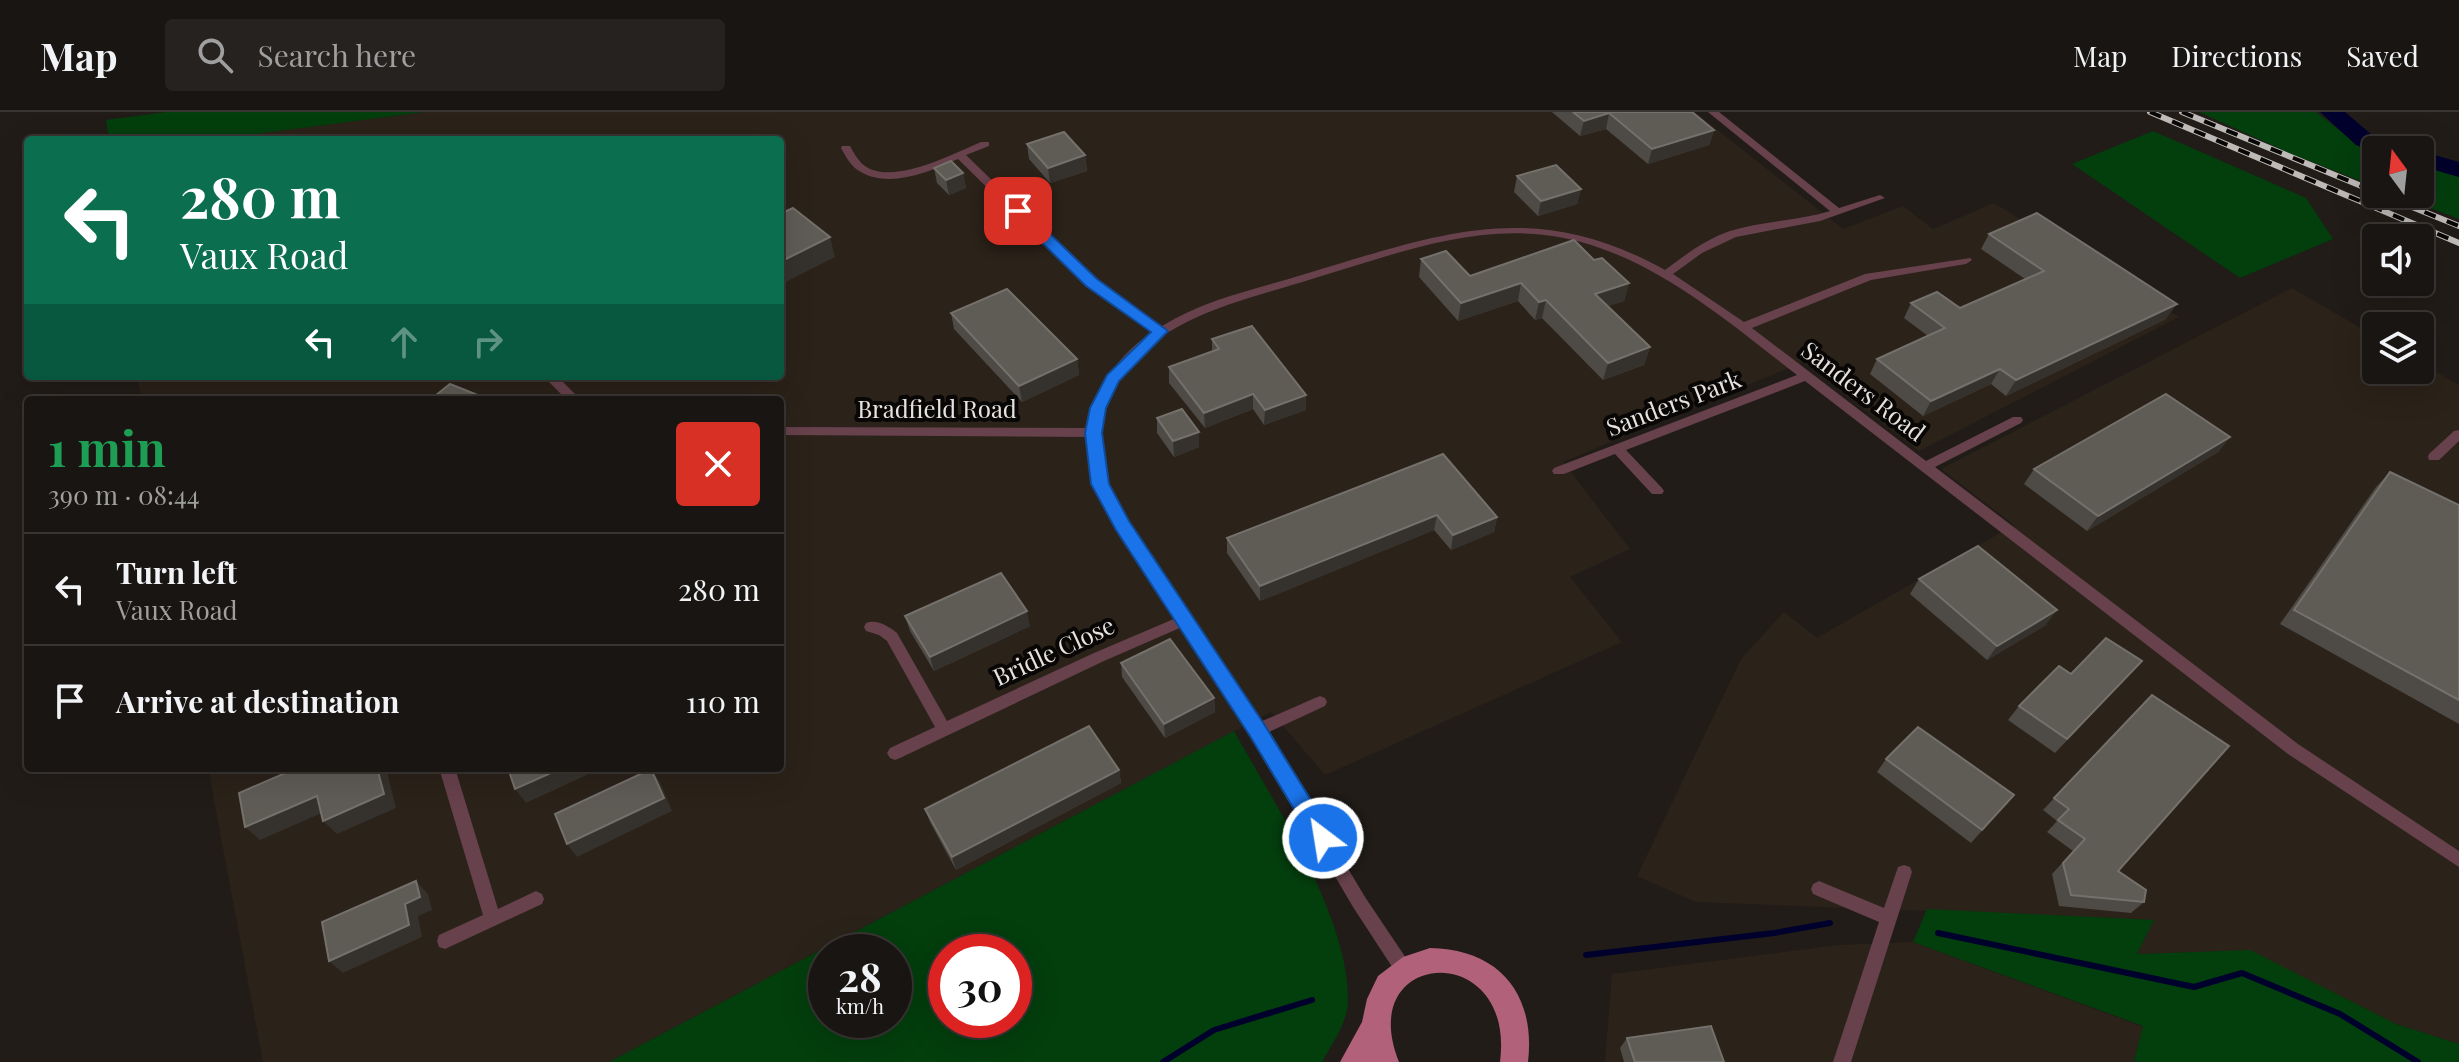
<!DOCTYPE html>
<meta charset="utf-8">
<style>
body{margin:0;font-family:"Playfair Display",serif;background:#262220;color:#f1f3f6;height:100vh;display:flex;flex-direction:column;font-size:30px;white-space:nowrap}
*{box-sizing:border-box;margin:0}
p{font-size:26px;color:#9f9f9f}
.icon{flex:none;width:44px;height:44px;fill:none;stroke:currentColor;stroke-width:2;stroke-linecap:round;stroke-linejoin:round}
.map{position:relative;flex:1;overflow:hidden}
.drawer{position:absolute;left:24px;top:284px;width:760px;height:376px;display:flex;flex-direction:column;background:#191512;border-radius:8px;box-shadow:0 8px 32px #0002,0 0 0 2px #373432}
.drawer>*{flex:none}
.hud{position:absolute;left:24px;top:24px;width:760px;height:244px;border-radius:8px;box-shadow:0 8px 32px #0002,0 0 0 2px #373432;background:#0b6e4f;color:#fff;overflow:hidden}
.needle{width:52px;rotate:345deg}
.buttons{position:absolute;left:2362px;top:24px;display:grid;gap:16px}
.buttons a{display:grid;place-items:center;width:72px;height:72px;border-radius:8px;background:#191512;box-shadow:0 8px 32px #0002,0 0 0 2px #373432;font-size:40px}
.speed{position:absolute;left:808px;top:822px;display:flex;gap:16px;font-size:40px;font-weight:700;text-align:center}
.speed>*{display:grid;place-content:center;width:104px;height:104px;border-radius:50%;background:#191512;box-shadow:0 8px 32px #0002,0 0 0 2px #373432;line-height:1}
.speed small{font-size:20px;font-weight:400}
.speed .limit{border:12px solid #d22;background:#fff;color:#111}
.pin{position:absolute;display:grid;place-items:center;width:68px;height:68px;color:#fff;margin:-34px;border-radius:16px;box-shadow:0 4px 12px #0006}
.me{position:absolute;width:88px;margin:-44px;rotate:329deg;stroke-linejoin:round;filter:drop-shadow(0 0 6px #0008)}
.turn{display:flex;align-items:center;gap:28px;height:168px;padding:0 24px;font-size:36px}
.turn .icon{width:104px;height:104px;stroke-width:2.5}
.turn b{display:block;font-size:56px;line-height:68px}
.lanes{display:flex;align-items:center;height:76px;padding:0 24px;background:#0003;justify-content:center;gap:40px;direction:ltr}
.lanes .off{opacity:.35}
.round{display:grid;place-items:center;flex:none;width:84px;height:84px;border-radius:8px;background:#262220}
.overview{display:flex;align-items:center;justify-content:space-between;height:136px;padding:0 24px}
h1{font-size:48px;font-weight:700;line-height:60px;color:#1e9e55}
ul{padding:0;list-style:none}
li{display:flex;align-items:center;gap:24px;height:112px;padding:0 24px;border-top:2px solid #373432}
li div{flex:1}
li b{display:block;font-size:30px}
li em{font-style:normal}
header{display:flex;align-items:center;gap:48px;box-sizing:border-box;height:112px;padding:0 40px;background:#191512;border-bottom:2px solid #373432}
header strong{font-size:38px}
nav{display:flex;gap:44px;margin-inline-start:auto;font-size:28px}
.search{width:560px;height:72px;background:#262220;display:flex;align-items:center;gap:20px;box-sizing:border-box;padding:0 28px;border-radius:8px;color:#9f9f9f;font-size:30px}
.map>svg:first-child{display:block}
.built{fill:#2b2219}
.green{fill:#033e0d;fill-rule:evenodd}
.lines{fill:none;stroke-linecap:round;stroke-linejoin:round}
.stream{stroke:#00002c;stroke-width:6}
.river{fill:#00002c;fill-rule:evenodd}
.minor{fill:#67414c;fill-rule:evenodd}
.primary{fill:#b1627a;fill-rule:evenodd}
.rail-casing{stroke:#bebab7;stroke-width:6}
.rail{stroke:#090706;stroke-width:4;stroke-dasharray:12;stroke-linecap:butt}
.wall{fill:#4e4a45}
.shaded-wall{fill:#35312c}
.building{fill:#5f5b55;stroke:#74706b;stroke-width:2}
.route{fill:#1a73e8;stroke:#114b97;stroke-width:2}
.labels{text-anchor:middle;stroke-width:8;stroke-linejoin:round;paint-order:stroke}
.street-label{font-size:24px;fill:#e6e2df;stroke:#090706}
</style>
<header>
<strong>Map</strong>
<div class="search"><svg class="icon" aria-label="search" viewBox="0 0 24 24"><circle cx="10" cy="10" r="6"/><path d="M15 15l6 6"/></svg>Search here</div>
<nav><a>Map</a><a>Directions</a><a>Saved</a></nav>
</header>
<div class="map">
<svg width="2459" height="950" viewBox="0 0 2459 950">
<rect width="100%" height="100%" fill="#211c18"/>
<g class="built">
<path d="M424,0H1695L1843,117L1903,94L1933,117L1994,91L2179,205L1919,339L1803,250L1563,350L1630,437L1570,465L1622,530L1325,663L1271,600L609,950H263L208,656H780V288H142L137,264H780V28H206Z"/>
<path d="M2292,176L2376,225V258H2420V250L2459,273V932L2396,912L2250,839L2137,842L2153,808L1696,790L1637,764L1741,547L1784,500L1817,526L2014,413L1941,357Z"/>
<path d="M1913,830L2143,915L2134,948L2138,950H1605L1612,862L1838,833Z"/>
</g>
<g class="green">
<path d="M166,0H424L209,28H109L106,8Z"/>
<path d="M2199,0H2316L2348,25L2361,21L2373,32L2389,38H2376V75L2289,41Z"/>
<path d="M2153,19L2306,86L2333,127L2240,166L2072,52Z"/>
<path d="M2420,46L2459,58V107L2394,82H2420Z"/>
<path d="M1234,619C1274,691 1349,805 1348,888C1348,910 1332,932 1322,950H609ZM894,840V908H826V840ZM1014,840V908H946V840Z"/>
<path d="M1927,797L2154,808L2137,842L2250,838L2396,912L2459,932V950H2138L2134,949L2143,914L1913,830Z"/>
</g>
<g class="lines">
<g class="stream">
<path d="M1938,821L2194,875L2242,861L2340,902L2418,950"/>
<path d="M1586,843L1774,821L1830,811"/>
<path d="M1163,950L1214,918L1312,888"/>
</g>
<g class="river">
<path d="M2320,0H2345L2372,23L2397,33L2401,38H2376V41L2356,33Z"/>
<path d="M2420,39L2459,50V65L2420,54Z"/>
</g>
<g class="minor">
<path d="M1708,0H1719L1839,96L1880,83L1885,86L1820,109L1736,125L1702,141L1673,162L1744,210L1865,162L1970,146L1972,148L1966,152L1871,168L1752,216L1926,349L2013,305H2021L2023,308L2021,311L1935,355L2298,632L2459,739V755L2288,642L1805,269L1626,338L1662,376L1664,379L1662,382H1652L1615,342L1564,362H1554L1552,359L1554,356L1797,263C1727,209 1653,144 1564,126C1478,109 1396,142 1315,166C1247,188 1163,202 1120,266C1093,306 1102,352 1117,394L1260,610L1315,586L1320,584L1325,586L1327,590L1325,594L1267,621L1365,785L1410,852L1413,858L1410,864L1404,866L1398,864L1353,795L1252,623L1182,515L1104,549L900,646L895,648L890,646L887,641L890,636L935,615L887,529L879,523L866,519L864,515L866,511C877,507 888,514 897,521L947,609L1094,541L1176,506C1141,452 1088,392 1090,325L780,323V315L1090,316C1096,276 1118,242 1153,220L1087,174L958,47C931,59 890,77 861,60C851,55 846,45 841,36L842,34H850C854,41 858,49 865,54C893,74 955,41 981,30H989V34L966,43L1095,168L1162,214C1205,187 1257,177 1305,162C1439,122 1532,84 1665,158C1685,143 1706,127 1730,119C1762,109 1798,109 1830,99Z"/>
<path d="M543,264H557L581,288H567Z"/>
<path d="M2459,318V329L2439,348H2429L2428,345L2429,342L2454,319Z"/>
<path d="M439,656H455L498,797L536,779L542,782L544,787L542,792L445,837L439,835L437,829L439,823L483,803Z"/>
<path d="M1904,753L1910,755L1912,760L1851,950H1833L1879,810L1813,782L1811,777L1813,772L1819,769L1884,796L1898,755Z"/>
</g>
<path class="primary" d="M1430,836C1499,837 1536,882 1528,950H1500C1516,826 1353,836 1399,950H1340L1362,910L1367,887L1378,864L1403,845Z"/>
<g class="rail-casing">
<g id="rail">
<path d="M2150,0L2459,131"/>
<path d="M2182,0L2376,80"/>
<path d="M2380,82L2459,114"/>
</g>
</g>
<use href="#rail" class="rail"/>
</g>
<g class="wall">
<path d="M1552,0H1692L1714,18L1709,33L1648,52L1606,17L1580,24Z"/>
<path d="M1027,32L1085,43L1087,59L1050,71L1029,47Z"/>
<path d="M934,56L963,61L966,76L949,83L937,71Z"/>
<path d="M1517,64L1581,77L1577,92L1538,104L1514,80Z"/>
<path d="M1989,122L2166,207L2006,284L1991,272L1923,304L1870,262L1877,247L1928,224L1904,206L1911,191L1960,196L2025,167L1981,137Z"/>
<path d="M1421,147L1470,164L1594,148L1629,171L1624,189L1608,194L1650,235L1644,253L1603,268L1542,206L1535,208L1518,189L1458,209L1419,165Z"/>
<path d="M951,201L1077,247L1079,263L1022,290L954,217Z"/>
<path d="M1212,227L1306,298L1264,313L1253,297L1205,316L1169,271V255L1212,239Z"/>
<path d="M1157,306L1199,320V335L1174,345L1157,321Z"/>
<path d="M2230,325L2218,340L2087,419L2024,372L2034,357Z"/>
<path d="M1443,342L1497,405L1494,420L1451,438L1434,418L1260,489L1227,441V426Z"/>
<path d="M2390,360L2459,393V612L2280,512L2376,375Z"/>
<path d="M1919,467L2046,513L1987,548L1910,482Z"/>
<path d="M905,504L1030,514L934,559L910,519Z"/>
<path d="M1121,551L1214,586L1215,600L1165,626L1122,565Z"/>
<path d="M2071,562L2129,563L2055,641L2008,608L2019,594Z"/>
<path d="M2152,583L2118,759L2144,790L2131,801L2059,794L2052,762L2073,739L2047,720L2057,709L2043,698Z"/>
<path d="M1886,647L2014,683L1971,731L1877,660Z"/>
<path d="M1119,658L1121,671L956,758L930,710L925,697Z"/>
<path d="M1627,926L1724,950H1624L1620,936Z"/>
</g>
<g class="shaded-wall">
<path d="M1609,1L1606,17L1580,24L1584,9Z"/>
<path d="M1714,18L1709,33L1648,52L1652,37Z"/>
<path d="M1085,43L1087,59L1050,71L1048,56Z"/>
<path d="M963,61L966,76L949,83L946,68Z"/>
<path d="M1581,77L1577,92L1538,104L1541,89Z"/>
<path d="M830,125L835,145L780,173V150Z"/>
<path d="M1521,171L1518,189L1458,209L1461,191Z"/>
<path d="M1629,171L1624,189L1591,200L1595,182Z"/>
<path d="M1546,188L1542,206L1535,208L1539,190Z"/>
<path d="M2177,192L2166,207L2006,284L2016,268Z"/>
<path d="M1650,235L1644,253L1603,268L1608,251Z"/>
<path d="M1077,247L1079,263L1022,290L1019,274Z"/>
<path d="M2000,257L1991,272L1923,304L1931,289Z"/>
<path d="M1253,282V297L1205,316L1204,301Z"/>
<path d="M1306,283V298L1264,313L1265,298Z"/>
<path d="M1199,320V335L1174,345L1173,329Z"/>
<path d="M2230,325L2218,340L2087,419L2098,404Z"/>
<path d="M1437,403L1434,418L1260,489V474Z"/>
<path d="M1497,405L1494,420L1451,438L1453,423Z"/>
<path d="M2057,498L2046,513L1987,548L1997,534Z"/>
<path d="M1027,499L1030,514L934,559L930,545Z"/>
<path d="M1214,586L1215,600L1165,626L1164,612Z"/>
<path d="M377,656H386L396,696L337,722L323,709Z"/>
<path d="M562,656H602L526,691L515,677Z"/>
<path d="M651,657L660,670L672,699L577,745L567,732Z"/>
<path d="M1119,658L1121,671L956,758L952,745Z"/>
<path d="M317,684L331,697L260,728L245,715Z"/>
<path d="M416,769L428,782L432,798L418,804L422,825L343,861L329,849Z"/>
</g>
<g class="building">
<path d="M1573,0H1692L1714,18L1652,37L1609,1L1584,9Z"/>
<path d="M1064,20L1085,43L1048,56L1027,32Z"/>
<path d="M951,49L963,61L946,68L934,56Z"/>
<path d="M1556,53L1581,77L1541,89L1517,64Z"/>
<path d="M793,96L830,125L780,150V102Z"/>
<path d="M2037,101L2177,192L2016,268L2000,257L1931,289L1877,247L1945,216L1911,191L1937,180L1960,196L2044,159L1989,122Z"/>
<path d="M1574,128L1594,148L1602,146L1629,171L1595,182L1650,235L1608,251L1546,188L1539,190L1521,171L1461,191L1421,147L1446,139L1470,164Z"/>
<path d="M1007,177L1077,247L1019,274L951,201Z"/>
<path d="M1252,214L1306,283L1265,298L1253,282L1204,301L1169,255L1219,237L1212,227Z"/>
<path d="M450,272L490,288H430Z"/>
<path d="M2166,282L2230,325L2098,404L2034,357Z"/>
<path d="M1182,297L1199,320L1173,329L1157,306Z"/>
<path d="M1443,342L1497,405L1453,423L1437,403L1260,474L1227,426Z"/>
<path d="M2390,360L2459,393V588L2294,498Z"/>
<path d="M1978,434L2057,498L1997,534L1919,467Z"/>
<path d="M1001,461L1027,499L930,545L905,504Z"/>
<path d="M2106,526L2142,549L2067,627L2019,594L2059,554L2071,562Z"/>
<path d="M1170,527L1214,586L1164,612L1121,551Z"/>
<path d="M2152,583L2229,634L2118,759L2146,778L2144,790L2071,783L2063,751L2085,727L2058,708L2069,697L2054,686Z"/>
<path d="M1089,614L1119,658L952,745L925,697Z"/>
<path d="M1918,615L2014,683L1982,718L1886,647Z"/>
<path d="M297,656H309V658L314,656H377L384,682L323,709L317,684L245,715L239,681Z"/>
<path d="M508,656H562L515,677Z"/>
<path d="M651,657L664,686L567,732L555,702Z"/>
<path d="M416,769L420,785L405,792L409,813L329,849L322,810Z"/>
<path d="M1711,914L1724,950H1635L1627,926Z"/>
</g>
<path class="route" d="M1018,94L1023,96L1097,167L1168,219L1119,269L1106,296L1102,321L1109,372L1129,409L1264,612L1330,719L1333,726L1330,732L1323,735L1315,732L1250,624L1116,418L1091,372L1085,321L1090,296L1107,263L1151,220L1086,174L1013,102L1011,99Z"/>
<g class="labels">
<g class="street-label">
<text transform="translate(1863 280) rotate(37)" y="8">Sanders Road</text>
<text transform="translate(1674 292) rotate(-21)" y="8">Sanders Park</text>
<text x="937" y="306">Bradfield Road</text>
<text transform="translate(1054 540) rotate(-25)" y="8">Bridle Close</text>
</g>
</g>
</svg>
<div class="buttons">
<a><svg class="needle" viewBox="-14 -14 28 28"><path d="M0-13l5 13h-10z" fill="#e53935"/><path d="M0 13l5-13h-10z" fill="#9f9f9f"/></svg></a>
<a><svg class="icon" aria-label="sound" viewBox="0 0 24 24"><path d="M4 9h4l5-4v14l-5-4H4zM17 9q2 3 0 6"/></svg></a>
<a><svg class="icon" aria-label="layers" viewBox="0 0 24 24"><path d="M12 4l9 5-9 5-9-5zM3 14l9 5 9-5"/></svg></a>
</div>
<div class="speed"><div>28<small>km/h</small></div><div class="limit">30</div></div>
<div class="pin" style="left:1018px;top:99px;background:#d93025"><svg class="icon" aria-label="arrive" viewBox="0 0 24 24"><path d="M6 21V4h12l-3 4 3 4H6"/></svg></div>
<svg class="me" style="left:1323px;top:726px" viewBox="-20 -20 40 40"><circle r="17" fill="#1a73e8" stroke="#fff" stroke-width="3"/><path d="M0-11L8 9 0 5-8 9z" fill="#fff"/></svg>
<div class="hud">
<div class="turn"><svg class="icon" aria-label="left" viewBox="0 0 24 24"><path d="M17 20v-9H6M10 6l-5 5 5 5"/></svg><div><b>280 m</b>Vaux Road</div></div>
<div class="lanes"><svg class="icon" aria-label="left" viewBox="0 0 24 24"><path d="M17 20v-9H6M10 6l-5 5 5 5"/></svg><svg class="icon off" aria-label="ahead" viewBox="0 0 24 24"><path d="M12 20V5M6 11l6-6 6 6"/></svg><svg class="icon off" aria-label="right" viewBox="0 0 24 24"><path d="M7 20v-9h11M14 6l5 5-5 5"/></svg></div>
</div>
<section class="drawer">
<div class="overview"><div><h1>1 min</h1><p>390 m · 08:44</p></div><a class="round" style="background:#d93025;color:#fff"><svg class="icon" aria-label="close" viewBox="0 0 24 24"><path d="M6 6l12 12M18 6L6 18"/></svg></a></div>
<ul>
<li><svg class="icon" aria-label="left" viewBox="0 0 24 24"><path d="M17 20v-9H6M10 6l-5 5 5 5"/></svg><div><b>Turn left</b><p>Vaux Road</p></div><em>280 m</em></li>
<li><svg class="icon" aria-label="arrive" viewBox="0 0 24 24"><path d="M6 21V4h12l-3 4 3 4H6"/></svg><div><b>Arrive at destination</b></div><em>110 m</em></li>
</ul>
</section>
</div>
